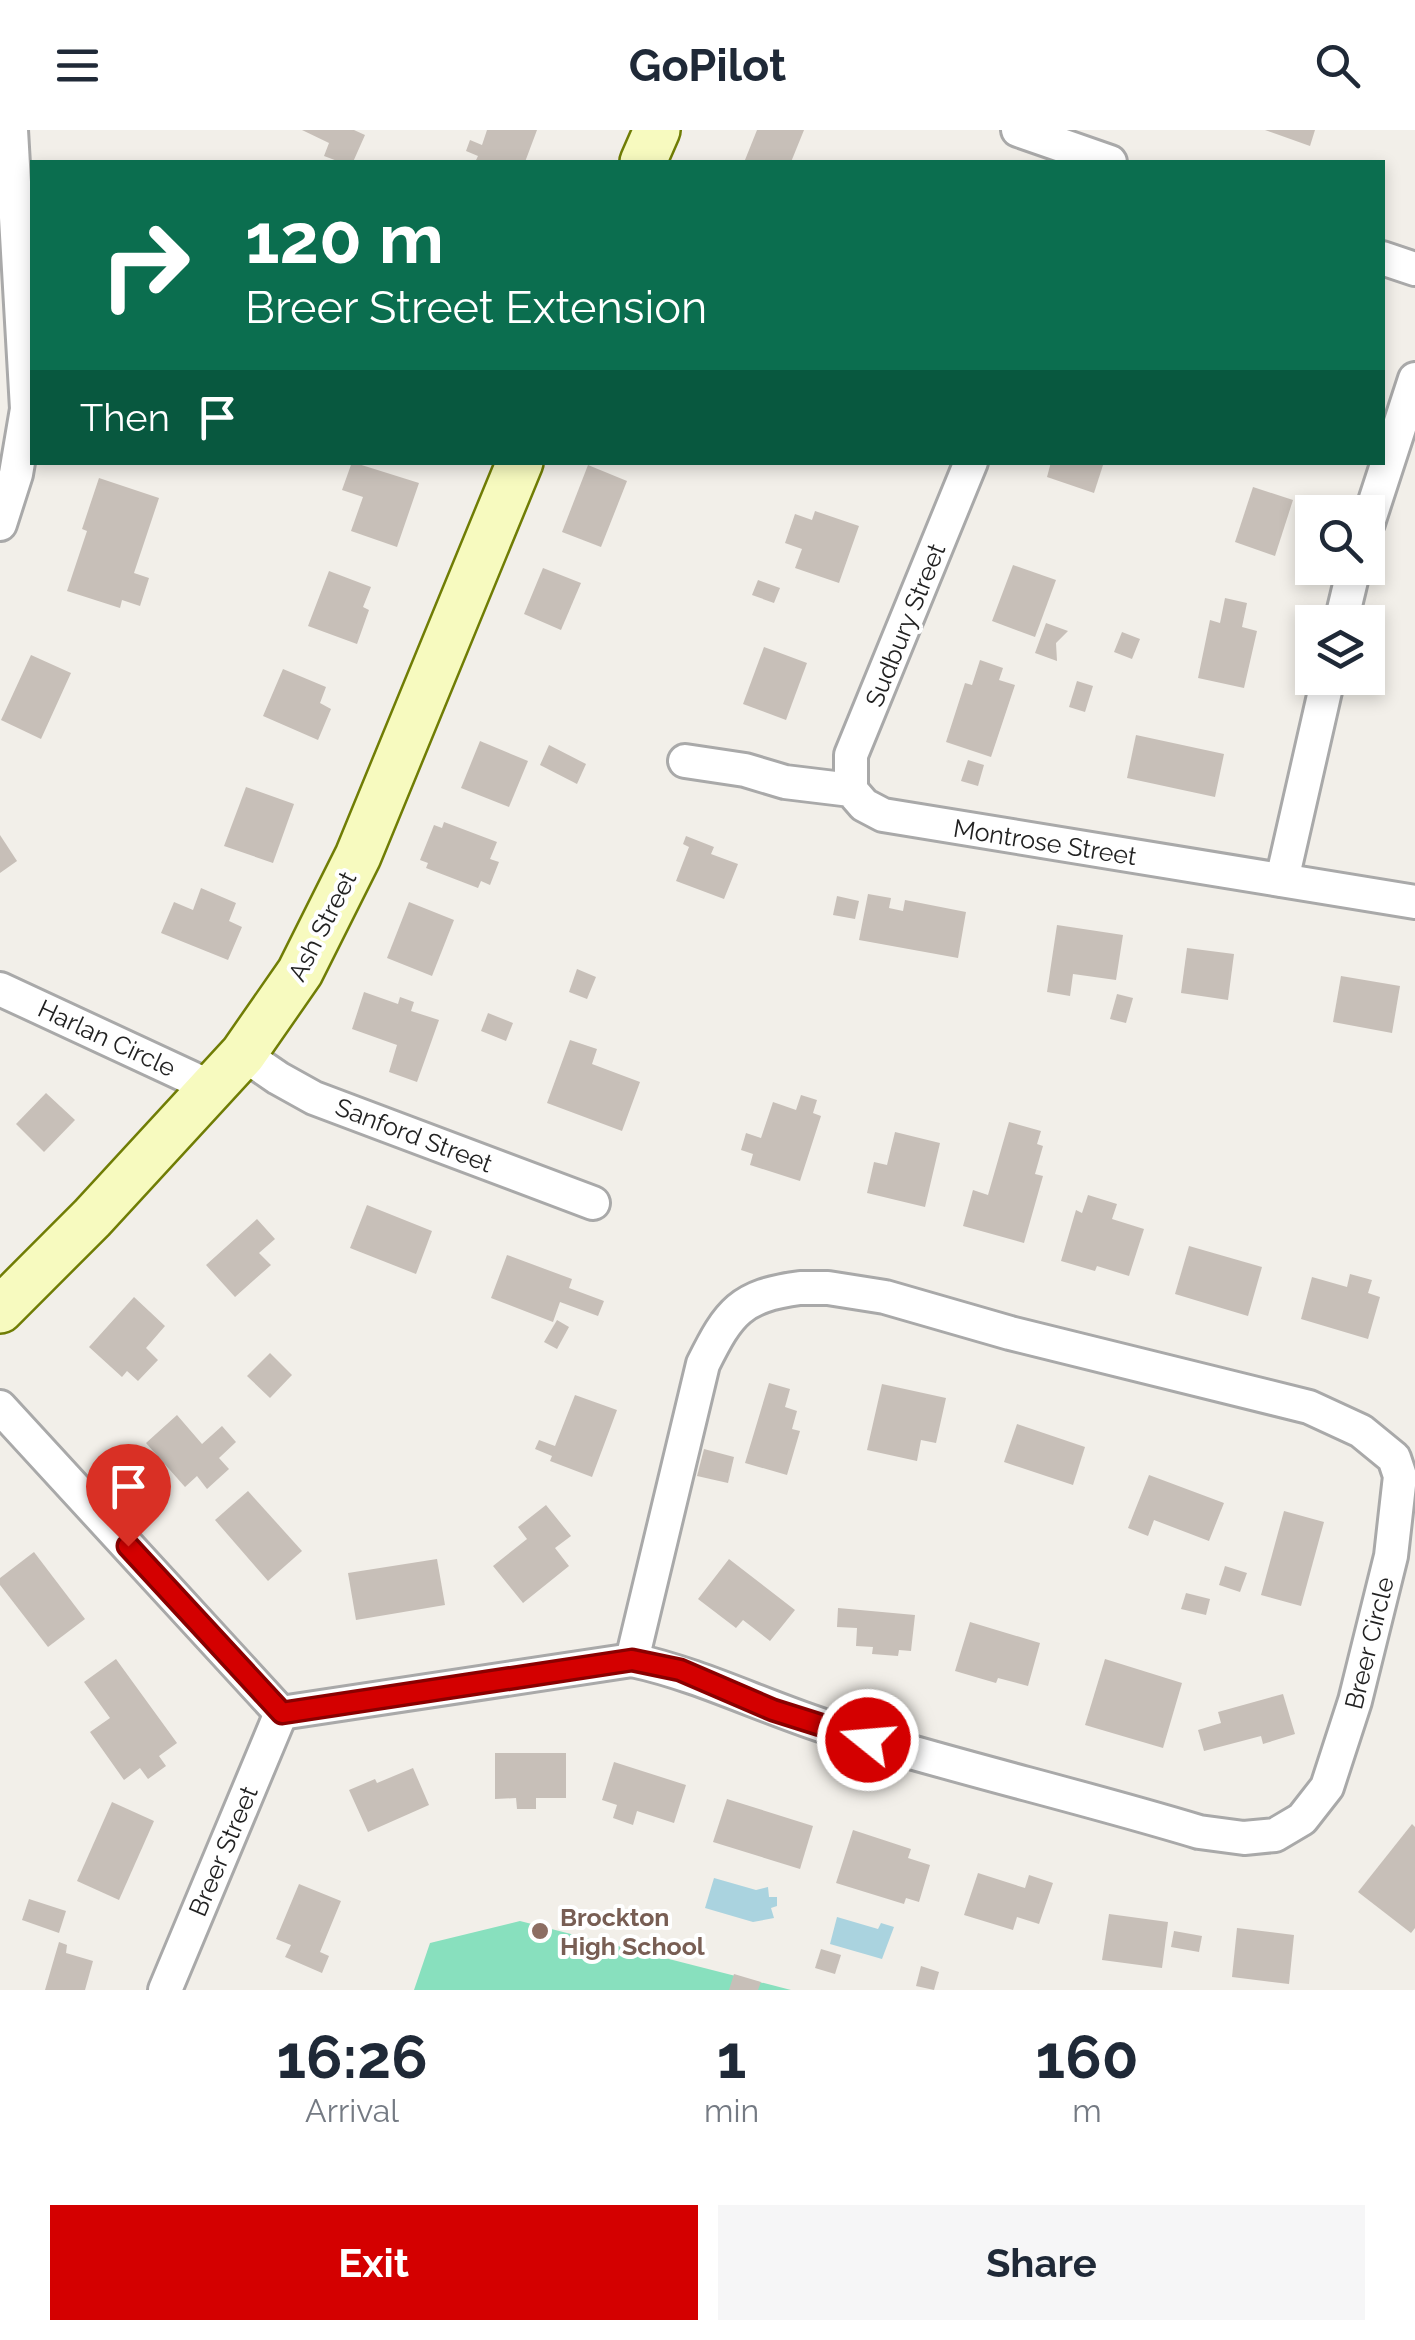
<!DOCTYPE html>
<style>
body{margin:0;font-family:Raleway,sans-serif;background:#f6f6f7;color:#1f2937;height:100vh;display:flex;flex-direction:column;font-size:38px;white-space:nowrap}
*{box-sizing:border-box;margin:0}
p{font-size:32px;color:#747a83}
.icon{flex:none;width:55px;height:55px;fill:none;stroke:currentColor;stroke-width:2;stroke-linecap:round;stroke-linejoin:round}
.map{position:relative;height:1860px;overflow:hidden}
.details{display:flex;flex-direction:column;background:#fff;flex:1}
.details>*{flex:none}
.top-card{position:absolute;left:30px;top:30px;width:1355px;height:305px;border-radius:0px;box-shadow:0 5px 15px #0003;background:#0b6e4f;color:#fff;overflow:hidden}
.buttons{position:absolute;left:1295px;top:365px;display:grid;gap:20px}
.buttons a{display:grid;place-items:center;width:90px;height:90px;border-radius:0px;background:#fff;box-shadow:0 5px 15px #0003;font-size:50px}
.pin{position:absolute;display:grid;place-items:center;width:85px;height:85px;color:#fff;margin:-102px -42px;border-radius:50% 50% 50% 0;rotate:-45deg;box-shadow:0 0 10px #0007}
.pin .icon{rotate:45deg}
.me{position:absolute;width:110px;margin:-55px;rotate:287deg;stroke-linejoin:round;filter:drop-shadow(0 0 8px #0008)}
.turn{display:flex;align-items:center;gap:35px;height:210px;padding:0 50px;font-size:45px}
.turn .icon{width:130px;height:130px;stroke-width:2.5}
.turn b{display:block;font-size:70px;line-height:85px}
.then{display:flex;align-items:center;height:95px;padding:0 50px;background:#0003;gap:20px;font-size:38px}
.eta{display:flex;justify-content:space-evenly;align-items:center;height:170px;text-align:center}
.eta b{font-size:60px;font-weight:700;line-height:70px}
.action{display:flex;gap:20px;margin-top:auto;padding:20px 50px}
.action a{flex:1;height:115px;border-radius:0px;background:#d40000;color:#fff;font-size:40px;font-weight:700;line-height:115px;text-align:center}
.action a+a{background:#f6f6f7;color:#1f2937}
header{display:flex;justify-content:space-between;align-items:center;height:130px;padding:0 50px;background:#fff;font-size:45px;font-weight:700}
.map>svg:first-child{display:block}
.pitch{fill:#88e0be}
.water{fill:#aad3df}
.building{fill:#c7bfb8}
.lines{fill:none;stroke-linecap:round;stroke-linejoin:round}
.street-casing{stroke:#a9a9a9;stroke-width:38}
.secondary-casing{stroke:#707d05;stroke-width:50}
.street{stroke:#fff;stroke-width:32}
.secondary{stroke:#f7fabf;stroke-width:45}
.route-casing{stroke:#8a0000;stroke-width:25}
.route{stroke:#d40000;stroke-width:18}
.education-dot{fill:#8d6e63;stroke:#fff;stroke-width:4}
.labels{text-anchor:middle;stroke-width:8;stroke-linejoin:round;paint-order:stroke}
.street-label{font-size:25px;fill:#222;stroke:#fff}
.education-label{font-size:25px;font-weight:bold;fill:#785e54;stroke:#fff;text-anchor:start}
</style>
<header><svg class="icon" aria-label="menu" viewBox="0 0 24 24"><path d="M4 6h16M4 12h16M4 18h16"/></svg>GoPilot<svg class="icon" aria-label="search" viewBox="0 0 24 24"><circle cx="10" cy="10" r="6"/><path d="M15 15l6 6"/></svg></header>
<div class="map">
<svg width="1415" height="1860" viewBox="0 0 1415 1860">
<rect width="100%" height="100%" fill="#f2efe9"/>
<path class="pitch" d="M520,1791L791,1860H414L430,1813Z"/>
<g class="water">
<path d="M714,1748L756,1760L768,1757L769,1767H777V1776L771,1778L774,1788L753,1792L705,1778Z"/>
<path d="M837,1787L878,1799L881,1793L894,1797L882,1829L830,1814Z"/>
</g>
<g class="building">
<path d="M302,0H354L365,5L353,32H340L324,26L329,13Z"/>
<path d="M487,0H537L525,32H475L478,26L466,21L470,10L482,15Z"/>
<path d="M757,0H804L791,32L745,30Z"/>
<path d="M1265,0H1315L1310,16Z"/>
<path d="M352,332L419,353L397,417L351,401L363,367L342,360Z"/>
<path d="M1051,332H1104L1094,363L1047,347Z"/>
<path d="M588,335L627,351L601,417L562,402Z"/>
<path d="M99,348L159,368L134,443L149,448L140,476L122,470L120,478L67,461L87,401L82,399Z"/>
<path d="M1253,357L1293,370L1275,426L1235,412Z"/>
<path d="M815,381L859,396L839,453L795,438L802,419L785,413L795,384L812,390Z"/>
<path d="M1013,435L1056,450L1035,507L992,491Z"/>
<path d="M543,438L581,453L561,500L524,484Z"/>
<path d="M329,441L371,457L363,477L369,480L357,514L308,496Z"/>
<path d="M758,450L780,458L774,473L752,465Z"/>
<path d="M1225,468L1247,473L1242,497L1257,501L1244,558L1198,548L1210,490L1220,493Z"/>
<path d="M1046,493L1068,501L1056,513L1057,531L1035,523Z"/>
<path d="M1122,502L1140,509L1132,529L1114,522Z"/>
<path d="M764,517L807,533L786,590L743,574Z"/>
<path d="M31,525L71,543L41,609L1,590Z"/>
<path d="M980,530L1003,538L999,550L1015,555L991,627L946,612L965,553L972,555Z"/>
<path d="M283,539L326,557L320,573L331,579L318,610L263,586Z"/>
<path d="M1077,551L1093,556L1085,582L1069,577Z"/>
<path d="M1136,605L1224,624L1215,667L1127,648Z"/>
<path d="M480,611L528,631L509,677L461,658Z"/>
<path d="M549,615L586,634L577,654L540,635Z"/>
<path d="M968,630L984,635L978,656L961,651Z"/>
<path d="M246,657L294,674L273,733L224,716Z"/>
<path d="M444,692L497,712L490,729L499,732L490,755L481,751L478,758L426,738L428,733L420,730L434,695L442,698Z"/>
<path d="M0,705L17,731L0,743Z"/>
<path d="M686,706L714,717L711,724L738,734L724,769L676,751L689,717L683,714Z"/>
<path d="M201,758L236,773L229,791L242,797L228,830L161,803L174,772L193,780Z"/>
<path d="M868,764L891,768L889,778L903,781L905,770L966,782L958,828L859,810Z"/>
<path d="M837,766L859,771L855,789L833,785Z"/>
<path d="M409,772L454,790L432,846L387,828Z"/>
<path d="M1057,795L1123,805L1116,850L1073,844L1070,866L1047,862Z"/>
<path d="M1187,818L1234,824L1228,870L1181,863Z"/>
<path d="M577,839L596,847L587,869L569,862Z"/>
<path d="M1341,846L1400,856L1392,903L1333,892Z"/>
<path d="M364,862L398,874L400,867L414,872L411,881L439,890L417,952L389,942L397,915L352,899Z"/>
<path d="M1117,864L1133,868L1126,893L1110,889Z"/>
<path d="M488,883L513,893L506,911L481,901Z"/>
<path d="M570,910L597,919L592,934L640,952L622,1001L547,973Z"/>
<path d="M46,963L75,990L44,1022L16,994Z"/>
<path d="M801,965L817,970L813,983L821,986L800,1051L750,1035L753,1024L741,1020L746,1003L761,1008L773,972L796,980Z"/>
<path d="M1009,992L1041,1001L1037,1014L1043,1016L1035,1044L1043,1046L1024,1113L963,1096L973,1060L988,1065Z"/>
<path d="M895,1002L940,1013L925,1077L867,1063L874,1032L887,1035Z"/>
<path d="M1088,1065L1117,1074L1112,1089L1144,1099L1129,1146L1097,1136L1095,1141L1061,1131L1076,1080L1082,1083Z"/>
<path d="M367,1075L432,1101L416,1144L350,1118Z"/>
<path d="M257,1089L275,1109L259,1123L271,1135L235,1167L206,1135Z"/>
<path d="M1189,1116L1262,1137L1248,1186L1175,1164Z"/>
<path d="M507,1125L572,1149L569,1158L604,1171L598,1186L560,1172L553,1192L491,1168Z"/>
<path d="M1350,1144L1372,1150L1368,1163L1380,1167L1368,1209L1301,1189L1312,1147L1347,1157Z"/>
<path d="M134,1167L165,1196L146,1218L158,1230L138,1251L127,1241L122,1247L89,1217Z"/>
<path d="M557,1190L569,1197L557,1219L544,1212Z"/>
<path d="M270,1223L292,1245L270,1268L247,1246Z"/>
<path d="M769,1253L790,1259L785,1277L797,1281L792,1299L800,1301L787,1345L745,1333Z"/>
<path d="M882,1254L946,1268L936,1313L921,1310L917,1331L867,1320Z"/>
<path d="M575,1265L617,1280L592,1347L550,1331L552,1326L535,1319L539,1310L555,1316Z"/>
<path d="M177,1285L202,1314L222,1296L236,1312L219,1328L229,1339L207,1359L197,1346L185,1357L146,1313Z"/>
<path d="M1017,1294L1085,1317L1073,1355L1004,1332Z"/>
<path d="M704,1319L734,1327L728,1353L697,1346Z"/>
<path d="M1149,1345L1224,1373L1209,1411L1154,1390L1148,1406L1128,1398Z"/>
<path d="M248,1361L302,1421L268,1451L215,1390Z"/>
<path d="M546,1375L571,1406L555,1418L569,1436L523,1473L493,1436L527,1409L518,1397Z"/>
<path d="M1284,1381L1324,1392L1301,1476L1261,1465Z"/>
<path d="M34,1422L85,1489L48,1517L0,1455V1448Z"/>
<path d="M437,1429L445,1475L356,1490L348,1443Z"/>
<path d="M729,1429L795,1480L770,1511L743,1490L736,1498L698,1469Z"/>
<path d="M1225,1436L1247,1443L1240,1462L1219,1455Z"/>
<path d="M1186,1463L1210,1469L1206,1485L1181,1479Z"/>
<path d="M838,1478L915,1485L911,1521L899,1520L898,1526L872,1524L873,1517L856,1516L857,1498L837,1497Z"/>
<path d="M970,1492L1040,1513L1028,1556L998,1548L996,1553L955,1541Z"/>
<path d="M116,1529L177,1613L159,1626L166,1636L148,1649L140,1638L124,1650L90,1602L110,1588L84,1552Z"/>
<path d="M1105,1529L1182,1553L1163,1618L1085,1595Z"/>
<path d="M1283,1564L1295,1604L1263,1614L1261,1606L1204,1621L1198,1600L1221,1593L1218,1582Z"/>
<path d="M495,1623H566V1668H536V1679H517L516,1668L495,1669Z"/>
<path d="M614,1632L686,1655L674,1693L637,1681L633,1695L613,1688L617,1675L602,1670Z"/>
<path d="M413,1638L429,1675L368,1702L349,1660L375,1649L377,1653Z"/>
<path d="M727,1669L813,1696L800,1739L713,1712Z"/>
<path d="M112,1672L154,1691L119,1770L77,1751Z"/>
<path d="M1412,1694L1415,1697V1798L1411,1803L1358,1762Z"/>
<path d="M853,1700L911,1719L908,1728L930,1735L919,1772L906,1768L904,1774L836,1753Z"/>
<path d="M978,1743L1025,1758L1029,1745L1053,1753L1039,1794L1017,1787L1013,1800L964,1785Z"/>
<path d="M299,1754L341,1771L320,1822L329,1826L322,1843L285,1827L291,1815L276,1809Z"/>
<path d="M29,1769L66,1781L59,1803L22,1790Z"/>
<path d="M1109,1784L1168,1792L1162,1838L1102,1830Z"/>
<path d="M1237,1798L1294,1805L1289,1854L1232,1847Z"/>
<path d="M1174,1801L1202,1806L1199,1822L1171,1817Z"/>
<path d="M59,1812L67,1815L66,1823L93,1831L85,1860H45Z"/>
<path d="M821,1819L841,1825L835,1844L815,1838Z"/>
<path d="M921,1836L939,1842L934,1860L916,1856Z"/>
<path d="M734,1844L761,1852L758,1860H729Z"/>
</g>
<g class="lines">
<g class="street-casing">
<g id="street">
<path d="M1018,0L1110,32"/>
<path d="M1382,128L1415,139"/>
<path d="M1368,393L1415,249"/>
<path d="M0,394L16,344L27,279L11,0"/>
<path d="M1341,492L1354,438"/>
<path d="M685,631L745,640L785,652L851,660L864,675L883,685L1415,772"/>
<path d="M851,660V625L971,332"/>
<path d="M1282,750L1328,548"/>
<path d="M0,859L213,958"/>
<path d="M243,924L278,948L314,968L593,1073"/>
<path d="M800,1158H828L885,1167L1010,1203L1309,1277L1361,1301L1394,1328L1400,1346L1391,1426L1355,1571L1327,1657L1302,1689L1275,1705L1244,1708L1199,1702C1077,1665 954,1637 833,1599C765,1578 702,1545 632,1530L703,1234C729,1182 740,1166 800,1158Z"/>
<path d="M0,1277L281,1583"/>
<path d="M281,1583L632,1530"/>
<path d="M165,1860L281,1583"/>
</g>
</g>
<g class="secondary-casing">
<g id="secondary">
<path d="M643,32L657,0"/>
<path d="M0,1180L92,1088L243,924L300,842L358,726L520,332"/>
</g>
</g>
<use href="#street" class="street"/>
<use href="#secondary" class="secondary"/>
</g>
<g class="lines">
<g class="route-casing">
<path id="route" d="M128,1416L282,1583L632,1530L680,1540L773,1580L868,1610"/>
</g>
<use href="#route" class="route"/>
</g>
<circle class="education-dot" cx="540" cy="1801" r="10"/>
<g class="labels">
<g class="street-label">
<text transform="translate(905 495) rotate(-68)" y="9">Sudbury Street</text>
<text transform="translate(1045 712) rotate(9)" y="9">Montrose Street</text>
<text transform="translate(322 796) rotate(-63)" y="9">Ash Street</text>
<text transform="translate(107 908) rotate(25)" y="9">Harlan Circle</text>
<text transform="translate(414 1005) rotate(21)" y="9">Sanford Street</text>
<text transform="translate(1369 1513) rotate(-76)" y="9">Breer Circle</text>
<text transform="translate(223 1721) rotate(-67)" y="9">Breer Street</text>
</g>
<g class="education-label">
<text x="560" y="1796">Brockton<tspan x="560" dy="29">High School</tspan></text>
</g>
</g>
</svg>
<div class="buttons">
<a><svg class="icon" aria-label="search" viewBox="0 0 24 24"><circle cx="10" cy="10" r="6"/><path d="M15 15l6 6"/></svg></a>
<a><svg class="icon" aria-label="layers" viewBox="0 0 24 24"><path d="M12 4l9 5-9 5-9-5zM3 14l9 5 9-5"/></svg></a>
</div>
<div class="pin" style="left:128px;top:1416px;background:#d93025"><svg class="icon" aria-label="arrive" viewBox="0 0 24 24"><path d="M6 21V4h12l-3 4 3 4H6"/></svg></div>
<svg class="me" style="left:868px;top:1610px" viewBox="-20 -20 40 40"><circle r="17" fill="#d40000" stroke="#fff" stroke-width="3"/><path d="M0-11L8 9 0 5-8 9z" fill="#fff"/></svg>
<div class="top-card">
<div class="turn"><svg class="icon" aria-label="right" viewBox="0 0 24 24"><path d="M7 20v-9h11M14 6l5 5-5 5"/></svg><div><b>120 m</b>Breer Street Extension</div></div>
<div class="then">Then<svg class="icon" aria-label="arrive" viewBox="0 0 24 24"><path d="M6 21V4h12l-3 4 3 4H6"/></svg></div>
</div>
</div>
<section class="details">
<div class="eta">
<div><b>16:26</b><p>Arrival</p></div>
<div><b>1</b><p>min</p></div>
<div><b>160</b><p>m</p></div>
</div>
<div class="action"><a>Exit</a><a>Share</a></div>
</section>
